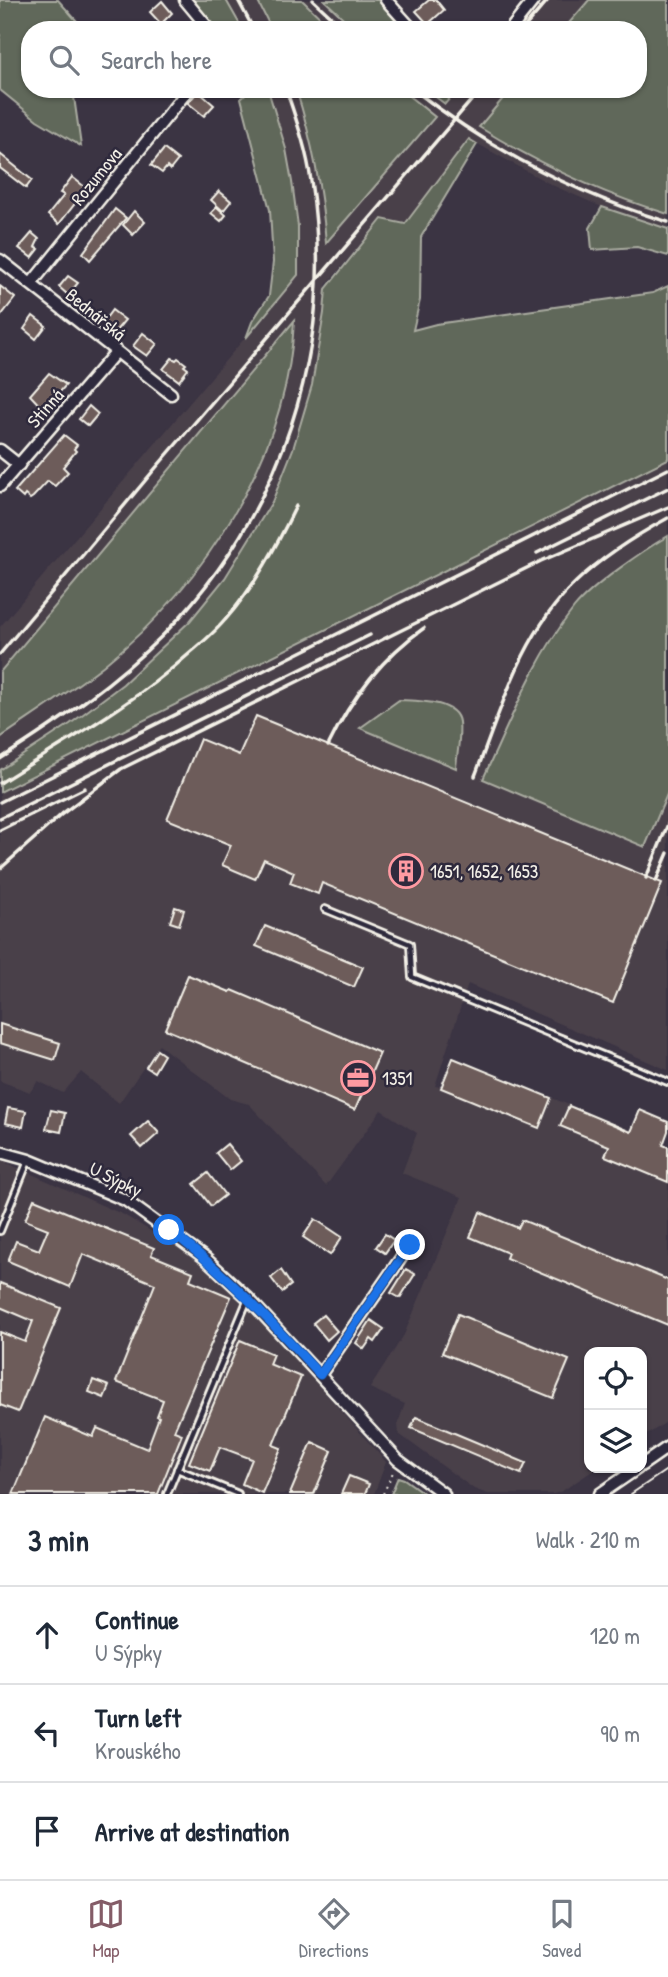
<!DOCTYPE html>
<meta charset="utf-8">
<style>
body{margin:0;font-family:"Patrick Hand",sans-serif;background:#f2f2f3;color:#1f2937}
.controls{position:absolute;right:21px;bottom:21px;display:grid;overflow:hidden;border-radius:14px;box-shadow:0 2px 5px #0004}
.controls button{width:63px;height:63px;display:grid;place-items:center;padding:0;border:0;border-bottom:2px solid #e0e1e3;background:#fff;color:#1f2937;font:35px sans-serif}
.stop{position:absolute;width:21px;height:21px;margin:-16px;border:5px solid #1a73e8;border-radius:50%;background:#fff}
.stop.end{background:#1a73e8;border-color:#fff;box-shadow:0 2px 7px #0008}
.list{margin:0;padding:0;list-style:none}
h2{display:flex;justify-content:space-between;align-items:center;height:91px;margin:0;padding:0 28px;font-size:30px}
h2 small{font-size:23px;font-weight:400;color:#747a83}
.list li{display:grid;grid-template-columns:46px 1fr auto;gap:21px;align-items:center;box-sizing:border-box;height:98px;padding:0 28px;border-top:2px solid #e0e1e3}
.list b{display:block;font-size:26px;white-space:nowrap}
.list p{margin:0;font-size:23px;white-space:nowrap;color:#747a83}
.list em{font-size:23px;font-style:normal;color:#747a83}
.icon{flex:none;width:38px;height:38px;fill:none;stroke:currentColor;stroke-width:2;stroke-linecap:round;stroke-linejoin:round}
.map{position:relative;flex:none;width:668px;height:1494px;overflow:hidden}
.search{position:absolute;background:#fff;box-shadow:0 2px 5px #0004;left:21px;right:21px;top:21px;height:77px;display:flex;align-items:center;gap:18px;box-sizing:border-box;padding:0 24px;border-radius:28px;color:#747a83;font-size:26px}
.sheet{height:385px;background:#fff}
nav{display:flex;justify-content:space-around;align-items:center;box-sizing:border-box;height:98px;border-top:2px solid #e0e1e3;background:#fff;font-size:19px;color:#747a83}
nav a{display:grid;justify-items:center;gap:4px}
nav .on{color:#845c67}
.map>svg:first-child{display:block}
.built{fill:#4a404a}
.green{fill:#61675a;stroke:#aaaca1;stroke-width:2}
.building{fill:#6d5c5a;stroke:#f4f1e8;stroke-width:2}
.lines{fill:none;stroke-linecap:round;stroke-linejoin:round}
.lane-casing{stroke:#f4f1e8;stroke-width:10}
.street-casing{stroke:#f4f1e8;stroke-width:15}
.path{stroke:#f4f1e8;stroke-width:2;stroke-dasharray:2 5;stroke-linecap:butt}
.lane{stroke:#2f2a3d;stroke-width:4.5}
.street{stroke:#2f2a3d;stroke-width:10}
.tram{stroke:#f4f1e8;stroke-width:2}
.rail{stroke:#f4f1e8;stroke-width:3.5}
.route{stroke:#1a73e8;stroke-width:9}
.labels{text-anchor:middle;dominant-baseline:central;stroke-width:5;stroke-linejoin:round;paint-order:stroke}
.street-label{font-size:19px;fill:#f4f1e8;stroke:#2f2a3d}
.poi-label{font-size:19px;fill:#f4f1e8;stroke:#2f2a3d;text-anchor:start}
</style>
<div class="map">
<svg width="668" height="1494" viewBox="0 0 668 1494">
<rect width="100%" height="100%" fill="#3b3443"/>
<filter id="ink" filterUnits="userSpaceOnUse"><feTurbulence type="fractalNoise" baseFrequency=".0143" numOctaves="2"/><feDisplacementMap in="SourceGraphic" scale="14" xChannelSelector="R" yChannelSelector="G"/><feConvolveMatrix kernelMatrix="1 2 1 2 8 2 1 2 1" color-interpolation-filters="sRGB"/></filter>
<g filter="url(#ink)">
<g class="built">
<polygon points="226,0 257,0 272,30 243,30"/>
<polygon points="302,0 324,0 356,30 333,30"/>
<polygon points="535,0 589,0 563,30 509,30"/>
<polygon points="267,89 296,89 312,143 319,178 326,242 434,117 400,89 425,89 445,104 458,89 511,89 479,127 559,171 608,192 668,214 668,230 602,207 552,185 469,139 404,225 382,219 326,285 324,313 312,385 283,477 272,502 243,551 208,600 172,640 123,684 70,724 0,770 0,738 106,663 153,620 187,583 220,536 248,490 258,467 286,380 294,322 0,672 0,627 298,275 298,226 292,182 286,149"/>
<polygon points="668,459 668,536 622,567 576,606 483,779 645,846 668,792 668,1070 468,984 435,1086 441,1087 453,1057 668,1146 668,1421 642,1438 642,1352 589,1352 589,1468 597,1468 562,1491 553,1494 488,1494 474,1489 399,1434 398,1423 405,1404 370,1388 404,1335 462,1197 402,1173 417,1133 381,1110 326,1186 249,1104 230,1099 159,1045 119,1103 81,1072 63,1093 38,1081 30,1092 0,1081 0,792"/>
<polygon points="0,1160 124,1215 195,1258 264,1324 386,1462 374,1494 0,1494"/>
</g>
<g class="green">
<polygon points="0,0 58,0 85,30 30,30 30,89 77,89 74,97 81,146 37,120 0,90"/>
<polygon points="192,0 226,0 243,30 217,30"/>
<polygon points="257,0 302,0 333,30 272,30"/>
<polygon points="324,0 378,0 406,30 356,30"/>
<path d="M589,0H668V214C602,194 537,163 479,127L511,89H638V30H563Z"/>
<polygon points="247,89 267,89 269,93 286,149 292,182 298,226 298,275 246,338 252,322 269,296 273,262 270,210 241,98 248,92"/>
<path d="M296,89H400L435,117L326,243C322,190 312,140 296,89Z"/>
<polygon points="425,89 458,89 445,104"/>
<polygon points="469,139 477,144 421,237 420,300 413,330 436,324 653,293 668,286 668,459 0,792 0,770 70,724 123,684 190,621 225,578 272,502 293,449 312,385 324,313 326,289 382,219 405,224"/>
<polygon points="602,207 668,229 668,256 637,247 592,250 590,228"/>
<path d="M294,321C288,454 206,583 104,665C71,691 35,714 0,738V672Z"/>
<path d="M668,536V792L645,847L483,779C510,721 534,659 574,608C592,586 642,551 668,536Z"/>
<path d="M399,700C416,701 456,700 459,722C461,736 457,754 456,768L360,728Z"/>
<polygon points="398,1477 404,1479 425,1494 391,1494"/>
</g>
<g class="building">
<polygon points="429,0 436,0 444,10 428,24 416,11"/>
<polygon points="162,1 172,13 161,24 150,12"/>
<polygon points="198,91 214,105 204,116 188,103"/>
<polygon points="164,149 178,160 170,170 167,167 162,173 151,165"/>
<polygon points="0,154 32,180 26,188 0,168"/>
<polygon points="72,177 85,187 82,190 84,192 59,224 48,215 64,195 60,193"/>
<polygon points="219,191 231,201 223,211 211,200"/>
<polygon points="217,207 226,215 221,221 211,213"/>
<polygon points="115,209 126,218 90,260 83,253"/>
<polygon points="134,211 145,222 133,235 123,225"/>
<polygon points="32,233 39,239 35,247 39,249 32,258 19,248"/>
<polygon points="68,276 78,283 68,295 59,287"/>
<polygon points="0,286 15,298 0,317"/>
<polygon points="112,310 125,320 115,332 103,322"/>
<polygon points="33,316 46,326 36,339 24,329"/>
<polygon points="143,333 157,344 147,356 133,346"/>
<polygon points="172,358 176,360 178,358 186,364 184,366 188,369 179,381 163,369"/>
<polygon points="49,373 66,385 44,410 30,395"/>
<polygon points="89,406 98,414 88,426 79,419"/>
<polygon points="64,435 77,445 74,449 76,451 63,467 68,472 55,486 48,481 33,497 30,499 25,495 23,498 15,491"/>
<polygon points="256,716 662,883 613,1003 322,883 318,894 290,883 294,872 264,859 255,879 222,865 231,845 167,819 200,739 239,755"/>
<polygon points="175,907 184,910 179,925 170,922"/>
<polygon points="265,926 363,967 354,987 256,946"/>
<polygon points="188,975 230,992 232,990 380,1053 355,1110 165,1029"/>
<polygon points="0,1024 60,1043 55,1060 0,1043"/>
<polygon points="157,1050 164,1055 154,1072 146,1067"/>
<polygon points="453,1058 551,1098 539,1128 441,1088"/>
<polygon points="569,1106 631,1132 640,1110 668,1122 668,1131 663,1145 668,1147 668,1182 605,1156 609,1146 560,1126"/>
<polygon points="8,1108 26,1111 23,1127 5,1123"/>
<polygon points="51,1110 65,1113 61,1132 46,1129"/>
<polygon points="148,1121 159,1133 142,1148 131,1136"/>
<polygon points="227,1144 241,1161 230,1170 216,1153"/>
<polygon points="208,1173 225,1195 211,1206 194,1184"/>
<polygon points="34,1199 154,1248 151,1255 193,1272 190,1280 231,1297 174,1431 182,1434 158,1494 13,1494 45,1417 93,1437 97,1428 147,1449 159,1417 157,1416 163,1400 116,1382 155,1284 83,1254 70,1287 8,1261 16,1241 39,1250 48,1229 25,1220"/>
<polygon points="480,1212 518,1228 522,1220 668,1280 668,1325 506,1258 508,1253 470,1237"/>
<polygon points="315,1219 342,1237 330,1255 303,1237"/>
<polygon points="385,1234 394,1240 385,1253 376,1247"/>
<polygon points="406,1269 415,1274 400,1298 391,1293"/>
<polygon points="281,1270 291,1285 282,1292 271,1278"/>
<polygon points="0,1283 61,1308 18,1412 0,1405 0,1332 25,1342 33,1321 0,1307"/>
<polygon points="458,1314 569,1360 553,1398 442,1353"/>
<polygon points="323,1315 337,1331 327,1340 313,1323"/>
<polygon points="371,1320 384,1329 375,1342 371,1339 364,1349 356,1343"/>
<polygon points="240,1340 273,1354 269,1364 301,1377 273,1445 281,1448 262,1493 242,1484 252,1459 220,1447 210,1471 189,1463"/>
<polygon points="93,1380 109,1386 104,1398 89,1392"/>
<polygon points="416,1417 526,1463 521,1474 411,1428"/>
<polygon points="312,1442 332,1451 314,1494 290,1494"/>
<polygon points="349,1476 369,1484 365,1494 341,1494"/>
</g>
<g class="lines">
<g class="lane-casing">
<g id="lane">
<polyline points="325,909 410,944 412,977 668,1082"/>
<polyline points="0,1231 28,1161"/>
<polyline points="177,1469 238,1494"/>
<polyline points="167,1494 248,1299"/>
</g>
</g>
<g class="street-casing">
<g id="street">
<polyline points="185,0 210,30"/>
<polyline points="386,0 413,30"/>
<polyline points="510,30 534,0"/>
<polyline points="0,260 171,394"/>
<polyline points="31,284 189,89"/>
<polyline points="0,450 19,465"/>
<polyline points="0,486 116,352"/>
<polyline points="0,1152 29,1160 125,1200 205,1258 248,1298 398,1460 444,1494"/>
<polyline points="320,1375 410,1245"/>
<polyline points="642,1465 668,1447"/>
<polyline points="600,1494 638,1468"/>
</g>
</g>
<polyline class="path" points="383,1494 394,1470"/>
<use href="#lane" class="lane"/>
<use href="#street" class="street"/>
<polyline class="tram" points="631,1494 668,1469"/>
<g class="rail">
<polyline points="238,0 254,30"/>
<polyline points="313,0 345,30"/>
<polyline points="522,30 548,0"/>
<path d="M413,89C488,148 576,194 668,222"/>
<polyline points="537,553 668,488"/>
<polyline points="0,654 154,470 481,89"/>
<path d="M328,746C351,698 381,658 424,628"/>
<path d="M0,759C58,722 115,683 164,634C281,514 337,348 311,181C307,150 296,119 286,89"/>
<path d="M475,776C501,709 522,633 576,582C603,556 635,536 668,518"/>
<path d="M0,783C66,741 131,706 190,653C202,643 215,632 225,620C255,586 276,547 296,506"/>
<polyline points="0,802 668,469"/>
<polyline points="0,818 370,635"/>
<polyline points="0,830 85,788"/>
<polyline points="0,869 62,814 121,769 541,561 668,507"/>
<polyline points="646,878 668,824"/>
<polyline points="656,881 668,853"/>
</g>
</g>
</g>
<g class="lines" filter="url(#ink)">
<path class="route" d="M169,1230C226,1273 272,1323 320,1375L410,1245"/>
</g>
<defs>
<g id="building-ring" transform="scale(1.75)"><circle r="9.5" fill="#2f2a3d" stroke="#ff9aa2" stroke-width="1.5"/><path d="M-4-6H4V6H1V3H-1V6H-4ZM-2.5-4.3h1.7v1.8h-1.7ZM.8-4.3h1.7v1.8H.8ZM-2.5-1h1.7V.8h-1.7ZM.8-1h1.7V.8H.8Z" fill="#ff9aa2"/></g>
<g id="office-ring" transform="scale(1.75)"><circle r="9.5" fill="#2f2a3d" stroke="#ff9aa2" stroke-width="1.5"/><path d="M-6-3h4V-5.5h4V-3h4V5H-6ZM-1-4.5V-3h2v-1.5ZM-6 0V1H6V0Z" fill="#ff9aa2"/></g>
</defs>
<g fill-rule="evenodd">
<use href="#building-ring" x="406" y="871"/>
<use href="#office-ring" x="358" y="1078"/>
</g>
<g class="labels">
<g class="street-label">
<text transform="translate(96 176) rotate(-51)">Rozumova</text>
<text transform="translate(96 314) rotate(39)">Bednářská</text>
<text transform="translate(45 408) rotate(-49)">Stinná</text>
<text transform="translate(116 1179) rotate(26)">U Sýpky</text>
</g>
<g class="poi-label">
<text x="430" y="871">1651, 1652, 1653</text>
<text x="382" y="1078">1351</text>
</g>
</g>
</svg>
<div class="controls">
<button><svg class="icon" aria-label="locate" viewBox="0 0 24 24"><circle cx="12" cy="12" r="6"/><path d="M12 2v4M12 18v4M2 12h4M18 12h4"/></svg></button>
<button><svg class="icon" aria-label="layers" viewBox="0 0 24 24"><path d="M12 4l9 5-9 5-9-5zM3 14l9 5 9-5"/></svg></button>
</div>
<div class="stop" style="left:169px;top:1230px"></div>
<div class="stop end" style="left:410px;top:1245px"></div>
<div class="search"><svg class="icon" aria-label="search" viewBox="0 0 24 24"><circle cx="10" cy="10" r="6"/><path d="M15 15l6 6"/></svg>Search here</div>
</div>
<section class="sheet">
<h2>3 min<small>Walk · 210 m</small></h2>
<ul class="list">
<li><svg class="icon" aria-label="ahead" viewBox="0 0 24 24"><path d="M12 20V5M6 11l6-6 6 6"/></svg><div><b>Continue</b><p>U Sýpky</p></div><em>120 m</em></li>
<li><svg class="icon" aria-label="left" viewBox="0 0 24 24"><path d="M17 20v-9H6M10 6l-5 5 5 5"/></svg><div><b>Turn left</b><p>Krouského</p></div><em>90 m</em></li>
<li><svg class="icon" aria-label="arrive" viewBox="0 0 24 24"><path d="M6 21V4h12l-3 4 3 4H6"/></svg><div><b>Arrive at destination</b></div></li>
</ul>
</section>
<nav>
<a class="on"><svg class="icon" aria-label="map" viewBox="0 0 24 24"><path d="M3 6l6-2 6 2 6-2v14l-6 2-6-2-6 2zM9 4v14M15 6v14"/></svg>Map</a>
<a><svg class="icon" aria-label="directions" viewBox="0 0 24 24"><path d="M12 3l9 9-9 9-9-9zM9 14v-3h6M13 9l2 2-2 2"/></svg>Directions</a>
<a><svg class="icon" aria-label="saved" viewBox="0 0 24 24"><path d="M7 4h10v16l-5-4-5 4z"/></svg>Saved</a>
</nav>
